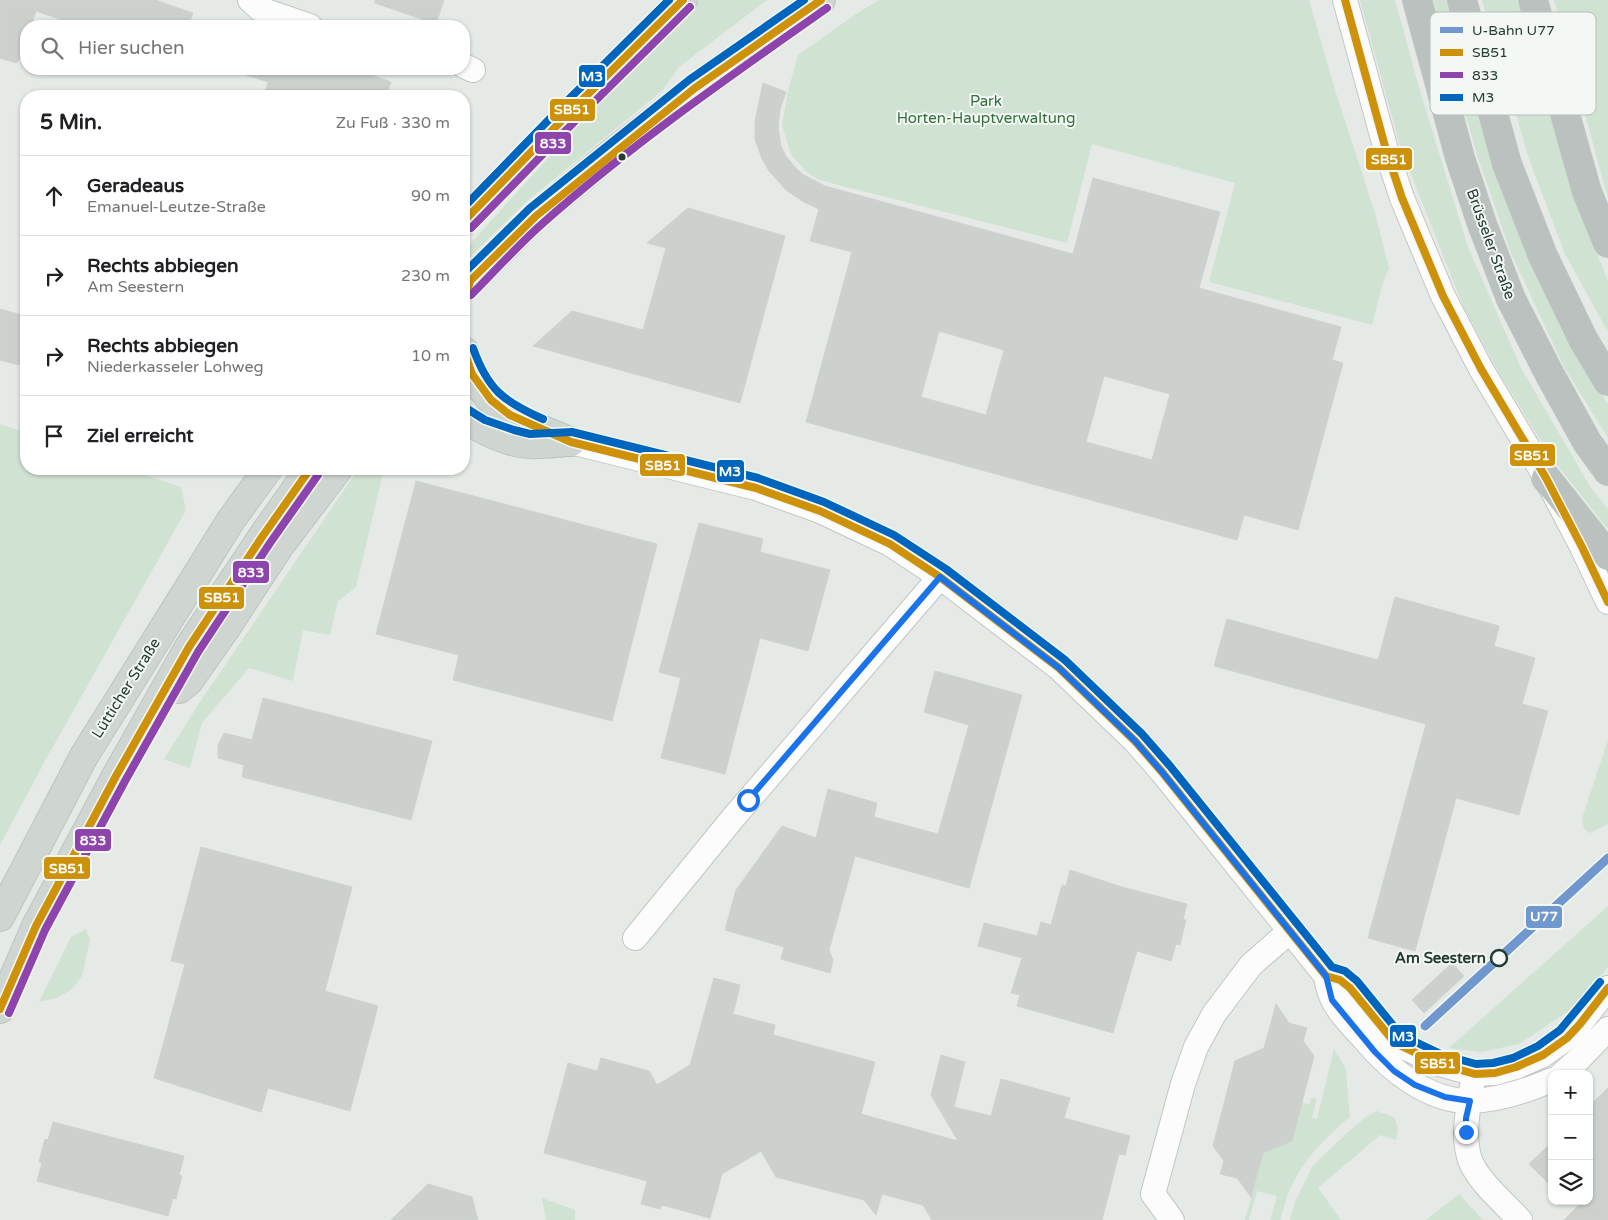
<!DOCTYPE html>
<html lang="de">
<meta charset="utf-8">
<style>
body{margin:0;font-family:"Varela Round",sans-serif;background:#f2f2f2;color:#202124}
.controls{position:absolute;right:15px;bottom:15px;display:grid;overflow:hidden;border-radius:10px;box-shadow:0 1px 4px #0004}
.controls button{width:45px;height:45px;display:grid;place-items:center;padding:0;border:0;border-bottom:1px solid #e0e0e0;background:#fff;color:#202124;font:25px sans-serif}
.stop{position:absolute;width:15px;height:15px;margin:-11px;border:4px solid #1a73e8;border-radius:50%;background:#fff}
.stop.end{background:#1a73e8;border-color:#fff;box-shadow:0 1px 5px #0008}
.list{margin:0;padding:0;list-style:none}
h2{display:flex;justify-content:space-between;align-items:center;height:65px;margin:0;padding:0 20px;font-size:21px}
h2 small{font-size:16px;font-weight:400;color:#757577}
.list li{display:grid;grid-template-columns:32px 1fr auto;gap:15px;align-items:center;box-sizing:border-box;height:80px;padding:0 20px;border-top:1px solid #e0e0e0}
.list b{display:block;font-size:19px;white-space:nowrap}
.list p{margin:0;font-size:16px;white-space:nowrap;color:#757577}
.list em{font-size:16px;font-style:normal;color:#757577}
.icon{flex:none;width:28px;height:28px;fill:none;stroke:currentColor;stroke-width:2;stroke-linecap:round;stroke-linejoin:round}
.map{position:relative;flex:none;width:1608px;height:1220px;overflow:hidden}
.search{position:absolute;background:#fff;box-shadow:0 1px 4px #0004;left:20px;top:20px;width:450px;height:55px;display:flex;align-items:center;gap:12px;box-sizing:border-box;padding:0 18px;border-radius:20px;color:#757577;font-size:19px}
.panel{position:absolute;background:#fff;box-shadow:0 1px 4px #0004;left:20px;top:90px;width:450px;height:385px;border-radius:20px}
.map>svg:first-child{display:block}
.green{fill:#d0e2d2}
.building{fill:#ccd1ce;stroke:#ced3d0;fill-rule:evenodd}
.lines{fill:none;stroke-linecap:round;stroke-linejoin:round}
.minor-casing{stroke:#c2c7c4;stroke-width:26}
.major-casing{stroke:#bdc5c1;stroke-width:30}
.highway-casing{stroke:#bdc5c1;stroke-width:30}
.minor{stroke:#fbfcfb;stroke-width:24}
.major{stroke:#cfd6d2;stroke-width:28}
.highway{stroke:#bbc1bf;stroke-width:28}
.bus-1-casing{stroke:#f4f8f5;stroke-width:11}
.bus-2-casing{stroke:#f4f8f5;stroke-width:11}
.bus-3-casing{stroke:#f4f8f5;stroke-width:11}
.bus-1{stroke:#cd910a;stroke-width:8}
.bus-2{stroke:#8e44ad;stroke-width:8}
.bus-3{stroke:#0065bd;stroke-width:8}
.metro-1-casing{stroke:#f4f8f5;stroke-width:12}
.metro-1{stroke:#7197cf;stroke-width:9}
.route{stroke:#1a73e8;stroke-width:6}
.bus-dot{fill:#253b31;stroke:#f4f8f5;stroke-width:2}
.stop-dot{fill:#f4f8f5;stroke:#253b31;stroke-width:2.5}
.labels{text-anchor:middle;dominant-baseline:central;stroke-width:4;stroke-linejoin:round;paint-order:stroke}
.park-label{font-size:15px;fill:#336f3d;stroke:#f4f8f5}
.street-label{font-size:15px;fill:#253b31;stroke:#f4f8f5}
.stop-label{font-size:15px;font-weight:bold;fill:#253b31;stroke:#f4f8f5;text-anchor:end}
.key{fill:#f4f8f5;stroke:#b6bfba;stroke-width:1}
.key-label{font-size:14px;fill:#253b31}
.line-badge{stroke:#f4f8f5;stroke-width:2}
.badge-label{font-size:14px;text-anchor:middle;font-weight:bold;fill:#fff}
</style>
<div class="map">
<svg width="1608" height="1220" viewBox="0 0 1608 1220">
<rect width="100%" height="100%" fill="#e5eae7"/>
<g class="green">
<polygon points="699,0 767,0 679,67 663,90 526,202 464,263 464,251 624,74"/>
<polygon points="879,0 1309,0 1336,93 1375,213 1389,268 1383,283 1372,325 1209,282 1235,183 1092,144 1067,243 850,188 820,180 809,174 791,155 782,125 788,91 798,55 859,12"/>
<polygon points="1360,0 1395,0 1420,91 1468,247 1521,368 1591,488 1608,509 1608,529 1551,457 1499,373 1463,306 1401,149"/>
<polygon points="1433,0 1447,0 1496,175 1563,333 1608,404 1608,438 1564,367 1511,253 1477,155"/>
<polygon points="1482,0 1517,0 1571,189 1608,281 1608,332 1565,254 1529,159"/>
<polygon points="1554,0 1608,0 1608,196 1605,188"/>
<polygon points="0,424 26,433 26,469 128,469 181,487 186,510 45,761 0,845"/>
<polygon points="360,469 384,469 356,587 338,601 330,635 303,630 293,681 249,668 202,723 190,768 164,759 198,705 357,471"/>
<polygon points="1608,740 1608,824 1590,833 1584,829 1582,818"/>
<polygon points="1608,906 1608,967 1573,1008 1519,1044 1481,1052 1449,1048"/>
<polygon points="86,929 90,940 82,976 71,990 56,998 39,1002 71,937"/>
<path d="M1334,1049L1346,1069L1350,1117C1324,1138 1301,1162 1288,1194C1285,1202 1283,1212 1280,1220H1270L1277,1196L1257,1191L1249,1220H1245L1264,1150L1302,1103L1309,1104L1311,1098L1317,1099L1312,1118L1317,1119Z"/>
<polygon points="1377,1111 1394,1117 1398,1128 1396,1140 1380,1135 1318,1188 1341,1220 1290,1220 1295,1202 1312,1167 1349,1131 1366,1117"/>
<polygon points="1459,1194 1483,1220 1426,1220"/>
<polygon points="542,1198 575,1210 575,1220 546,1220"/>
</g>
<g class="building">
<polygon points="0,0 155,0 193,13 188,26 79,26 36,11 31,26 26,26 26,52 16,63 0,58"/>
<polygon points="375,0 444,0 436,24 375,3"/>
<polygon points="237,69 354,69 391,82 386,96 277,96 265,92 268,82 237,72"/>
<path d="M763,83L786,92L780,109L778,127L781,146L786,156L794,166L802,174L825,186L1073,254L1093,178L1220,212L1199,288L1341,327L1332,360L1343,363L1298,530L1244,515L1237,540L806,422L852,252L810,241L819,209L804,202L786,190L769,171L762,159L755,139V121ZM939,331L1004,350L986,415L921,397ZM1104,376L1170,394L1152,460L1086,442Z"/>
<polygon points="688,208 785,236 740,403 533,346 572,311 643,330 666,248 647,243"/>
<polygon points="0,309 26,316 26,338 19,365 0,360"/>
<polygon points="416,481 657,544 612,721 453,680 459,655 376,634"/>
<polygon points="699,523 763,539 760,552 830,570 808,651 760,638 725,774 661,758 681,678 659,672"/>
<polygon points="1395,597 1499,626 1494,646 1535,658 1522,704 1548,711 1519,815 1456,798 1415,951 1368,938 1426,724 1214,666 1227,619 1378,660"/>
<polygon points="935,671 1022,695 969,888 855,856 829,950 833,960 830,973 781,959 784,947 725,930 736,890 782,826 816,838 828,789 877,803 874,817 938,834 969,725 924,712"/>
<polygon points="263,698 432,741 411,820 242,777 244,765 218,758 218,745 224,733 252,740"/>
<polygon points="201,847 352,887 325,991 378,1006 350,1111 268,1088 261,1112 154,1078 185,964 171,961"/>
<polygon points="1070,870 1122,887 1187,904 1183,919 1186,920 1180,945 1176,944 1171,961 1137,951 1113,1033 1017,1006 1020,995 1011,993 1022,958 978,946 984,923 1037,936 1041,922 1051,925 1062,885 1066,886"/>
<polygon points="1452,963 1464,976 1424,1013 1412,1000"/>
<polygon points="714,978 740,985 733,1014 775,1025 773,1035 875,1062 861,1114 958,1141 931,1095 941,1055 965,1062 954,1107 991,1116 1001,1079 1070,1098 1064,1118 1130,1136 1125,1155 1119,1154 1102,1220 932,1220 923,1205 882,1194 876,1215 864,1200 776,1177 761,1151 722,1174 710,1218 662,1205 660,1209 641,1204 647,1181 544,1153 568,1063 597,1071 601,1058 649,1071 657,1085 690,1065"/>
<polygon points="1276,1004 1289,1023 1307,1028 1303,1041 1314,1056 1292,1141 1263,1153 1251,1197 1237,1178 1220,1174 1224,1161 1213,1146 1235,1061 1264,1048"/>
<polygon points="1608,1088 1608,1220 1564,1220 1583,1201 1589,1201 1589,1106"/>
<polygon points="53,1122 184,1156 179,1175 182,1176 176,1199 173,1198 168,1216 37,1181 42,1163 39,1162 45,1139 48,1140"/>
<polygon points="1552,1142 1552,1187 1529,1164"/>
<polygon points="428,1184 472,1197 478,1220 391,1220"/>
</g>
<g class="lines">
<g class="minor-casing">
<g id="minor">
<polyline points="250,0 260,9 310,26"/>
<polyline points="1345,0 1386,150 1402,198 1443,296 1481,369 1546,478 1582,547 1608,602"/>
<polyline points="464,66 473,70"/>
<path d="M571,442L756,488L820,511L890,544L940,577L1059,668L1135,741L1162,772L1326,976C1327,984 1329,991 1332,998C1338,1012 1354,1028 1365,1040C1390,1070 1429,1102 1471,1101C1499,1100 1526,1091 1552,1080"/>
<polyline points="635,938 733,818 940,577"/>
<polyline points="1326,976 1340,980 1350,988 1395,1043 1439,1064 1475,1074 1495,1073 1516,1067 1543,1055 1567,1038 1580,1024 1608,988"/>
<polyline points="1562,1074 1579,1059 1608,1029"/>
<path d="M1472,1086C1468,1109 1462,1136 1470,1160C1478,1181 1504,1203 1520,1220"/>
<polyline points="1172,1220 1153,1194 1183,1084 1196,1047 1214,1014 1251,965 1290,931"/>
</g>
</g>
<g class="major-casing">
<g id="major">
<polyline points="464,221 572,110 683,0"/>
<polyline points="464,288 536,216 613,152 695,88 821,0"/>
<path d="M464,351C472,376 487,403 511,416C530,426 552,433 571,442"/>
<path d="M464,418C482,430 509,444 531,444C542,445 555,443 567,442"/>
<polyline points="179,689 189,681 224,631 279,547 338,469"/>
<polyline points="0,917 84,756 231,520 268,469"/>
<polyline points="0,1009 36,926 116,776 189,647 262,537 310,469"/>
</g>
</g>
<g class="highway-casing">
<g id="highway">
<polyline points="1417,0 1460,158 1482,224 1511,299 1550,375 1587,442 1608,471"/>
<polyline points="1462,0 1507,164 1543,256 1583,339 1608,381"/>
<polyline points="1533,0 1587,192 1608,243"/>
<polyline points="1546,478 1608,556"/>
</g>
</g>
<use href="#minor" class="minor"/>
<use href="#major" class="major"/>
<use href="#highway" class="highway"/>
<g class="bus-1-casing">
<g id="bus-1">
<polyline points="1345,0 1386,150 1402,198 1443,296 1481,369 1546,478 1582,547 1608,602"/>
<polyline points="464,221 572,110 683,0"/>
<polyline points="464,304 470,281 536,216 695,88 821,0"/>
<polyline points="464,351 472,374 491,400 510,415 571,442 756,488 820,511 890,544 940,577 1059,668 1135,741 1162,772 1326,976 1340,980 1350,988 1395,1043 1439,1064 1475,1074 1495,1073 1516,1067 1543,1055 1567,1038 1580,1024 1608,988"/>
<polyline points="0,1009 36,926 116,776 189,647 262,537 310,469"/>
</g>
</g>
<g class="bus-2-casing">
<g id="bus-2">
<polyline points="471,228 579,117 690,7"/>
<path d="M471,295C495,271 518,245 543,223C632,144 730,76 827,8"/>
<polyline points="9,1013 45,930 125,781 198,652 270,543 318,475"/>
</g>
</g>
<g class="bus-3-casing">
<g id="bus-3">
<polyline points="464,207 565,103 669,0"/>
<polyline points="464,273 530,208 689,80 804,0"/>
<path d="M473,348C488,390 503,401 543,419"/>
<polyline points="469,410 485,420 514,430 530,434 572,432 758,478 824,502 894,535 946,569 1065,660 1142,734 1170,766 1332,967 1345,971 1357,981 1401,1035 1443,1055 1476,1064 1493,1063 1513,1058 1538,1046 1560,1030 1600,982"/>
</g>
</g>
<use href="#bus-1" class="bus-1"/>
<use href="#bus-2" class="bus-2"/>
<use href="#bus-3" class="bus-3"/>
<g class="metro-1-casing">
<polyline id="metro-1" points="1425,1026 1608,858"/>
</g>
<use href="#metro-1" class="metro-1"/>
</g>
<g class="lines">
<polyline class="route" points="748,800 940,577 1059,668 1135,741 1162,772 1326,976 1332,1000 1375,1052 1394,1071 1415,1085 1445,1097 1470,1101 1466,1118 1466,1132"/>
</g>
<circle class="bus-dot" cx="622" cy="157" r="4.5"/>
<circle class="stop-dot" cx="1499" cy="958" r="8"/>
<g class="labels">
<g class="park-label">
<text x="986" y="101">Park<tspan x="986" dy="17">Horten-Hauptverwaltung</tspan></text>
</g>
<g class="street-label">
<text transform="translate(1491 244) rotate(70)">Brüsseler Straße</text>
<text transform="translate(126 688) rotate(-58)">Lütticher Straße</text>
</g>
<g class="stop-label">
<text x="1486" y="958">Am Seestern</text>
</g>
</g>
<rect x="1430" y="12" width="166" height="103" rx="8" class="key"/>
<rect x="1440" y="27" width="23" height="6" fill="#7197cf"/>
<rect x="1440" y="49" width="23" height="7" fill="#cd910a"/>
<rect x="1440" y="72" width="23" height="6" fill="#8e44ad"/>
<rect x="1440" y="94" width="23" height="7" fill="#0065bd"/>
<g class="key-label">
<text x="1472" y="35">U-Bahn U77</text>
<text x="1472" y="57">SB51</text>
<text x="1472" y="80">833</text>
<text x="1472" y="102">M3</text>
</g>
<g class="line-badge">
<rect x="578" y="64" width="28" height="24" rx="5" fill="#0065bd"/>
<rect x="549" y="98" width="47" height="24" rx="5" fill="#cd910a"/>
<rect x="534" y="131" width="38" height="24" rx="5" fill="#8e44ad"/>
<rect x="1365" y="147" width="48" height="24" rx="5" fill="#cd910a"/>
<rect x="1509" y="443" width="47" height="24" rx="5" fill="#cd910a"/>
<rect x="639" y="453" width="47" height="24" rx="5" fill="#cd910a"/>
<rect x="716" y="459" width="29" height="24" rx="5" fill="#0065bd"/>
<rect x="232" y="560" width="38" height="24" rx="5" fill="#8e44ad"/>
<rect x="198" y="586" width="47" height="24" rx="5" fill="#cd910a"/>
<rect x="74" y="828" width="38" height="24" rx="5" fill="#8e44ad"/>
<rect x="43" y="856" width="48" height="24" rx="5" fill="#cd910a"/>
<rect x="1525" y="905" width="38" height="24" rx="5" fill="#7197cf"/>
<rect x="1389" y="1024" width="28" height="24" rx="5" fill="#0065bd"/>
<rect x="1414" y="1051" width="47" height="24" rx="5" fill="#cd910a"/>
</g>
<g class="badge-label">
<text x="592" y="81">M3</text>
<text x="572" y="114">SB51</text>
<text x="553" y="148">833</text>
<text x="1389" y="164">SB51</text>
<text x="1532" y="460">SB51</text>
<text x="663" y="470">SB51</text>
<text x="730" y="476">M3</text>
<text x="251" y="577">833</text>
<text x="222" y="602">SB51</text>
<text x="93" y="845">833</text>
<text x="67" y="873">SB51</text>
<text x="1544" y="921">U77</text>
<text x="1403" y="1041">M3</text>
<text x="1438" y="1068">SB51</text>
</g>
</svg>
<div class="controls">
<button>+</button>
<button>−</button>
<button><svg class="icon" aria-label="layers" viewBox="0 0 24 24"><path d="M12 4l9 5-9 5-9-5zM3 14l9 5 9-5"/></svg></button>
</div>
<div class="stop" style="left:748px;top:800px"></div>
<div class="stop end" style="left:1466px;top:1132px"></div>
<div class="search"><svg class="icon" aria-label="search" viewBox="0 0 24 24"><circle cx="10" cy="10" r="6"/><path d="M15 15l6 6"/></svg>Hier suchen</div>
<section class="panel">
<h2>5 Min.<small>Zu Fuß · 330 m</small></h2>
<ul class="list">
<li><svg class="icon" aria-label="ahead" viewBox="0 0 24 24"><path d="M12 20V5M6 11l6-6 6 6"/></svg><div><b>Geradeaus</b><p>Emanuel-Leutze-Straße</p></div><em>90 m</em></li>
<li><svg class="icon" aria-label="right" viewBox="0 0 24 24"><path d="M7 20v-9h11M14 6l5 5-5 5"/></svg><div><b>Rechts abbiegen</b><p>Am Seestern</p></div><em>230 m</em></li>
<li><svg class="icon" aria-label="right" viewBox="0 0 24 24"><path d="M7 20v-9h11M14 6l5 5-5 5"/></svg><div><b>Rechts abbiegen</b><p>Niederkasseler Lohweg</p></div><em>10 m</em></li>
<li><svg class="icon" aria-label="arrive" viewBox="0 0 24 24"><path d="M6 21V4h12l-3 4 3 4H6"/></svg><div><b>Ziel erreicht</b></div></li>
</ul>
</section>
</div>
